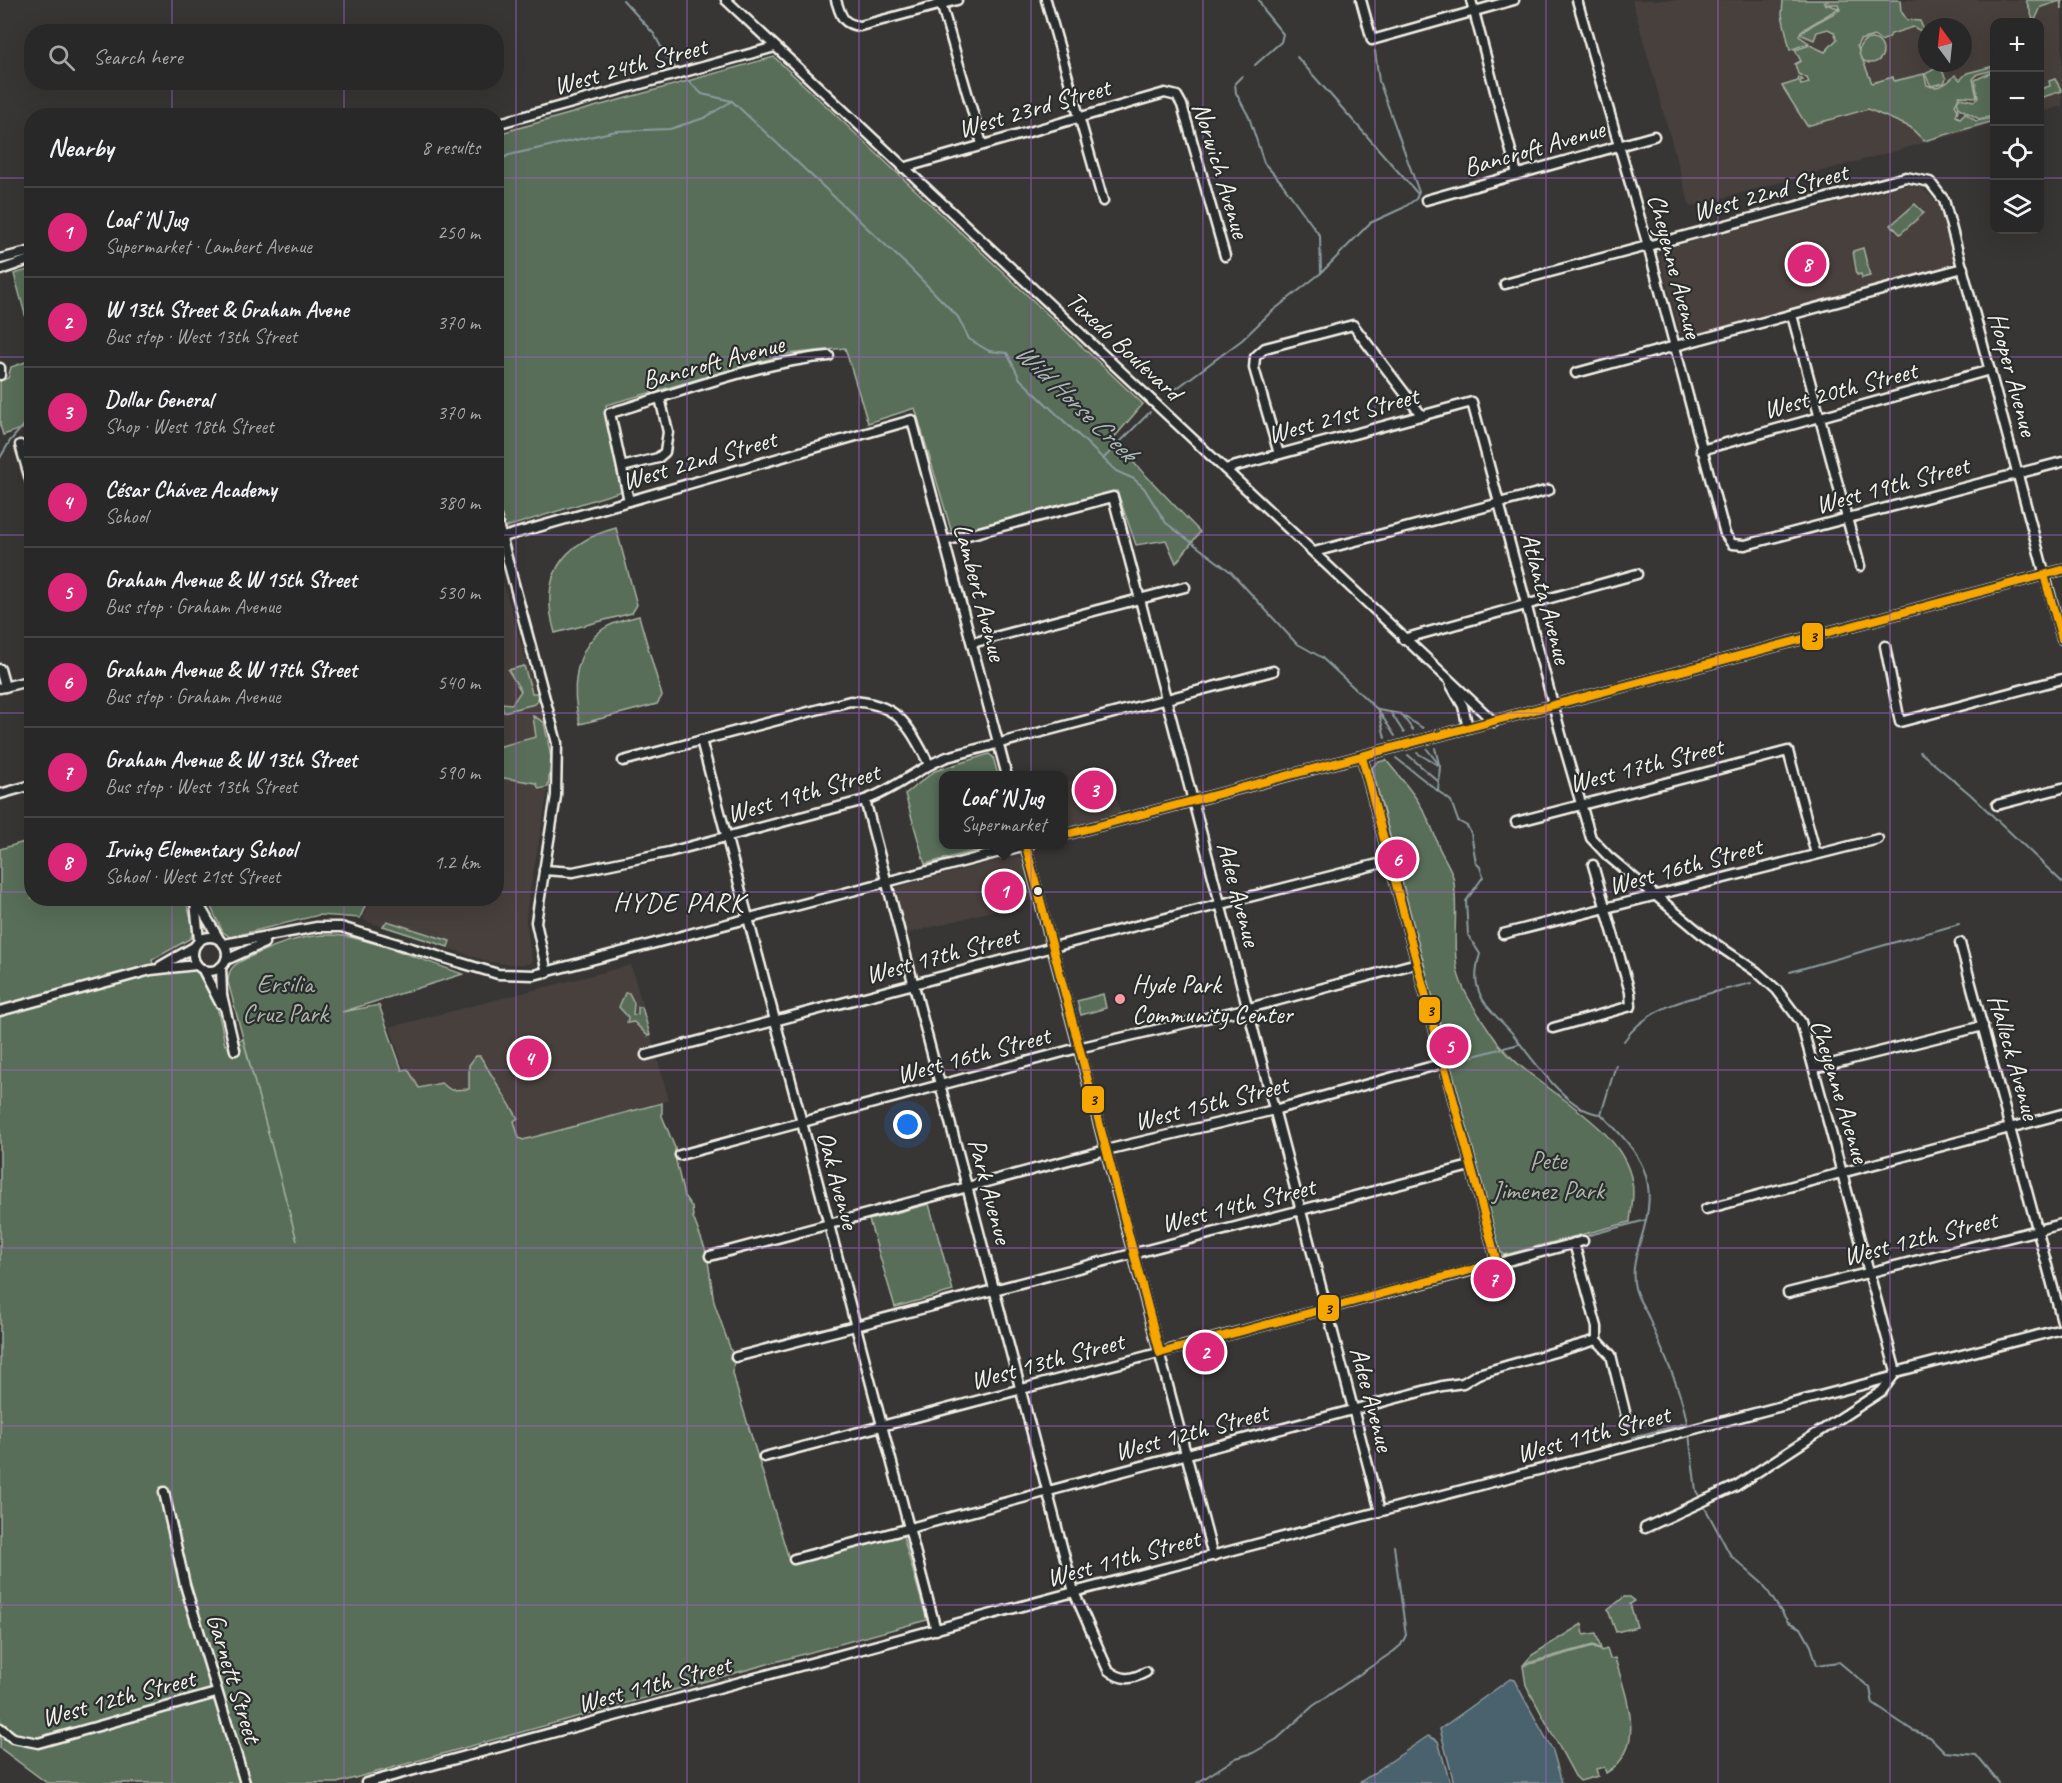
<!DOCTYPE html>
<meta charset="utf-8">
<style>
body{margin:0;font-family:Caveat,sans-serif;background:#353434;color:#f1f3f6}
.controls{position:absolute;right:18px;top:18px;display:grid;overflow:hidden;border-radius:12px;box-shadow:0 6px 24px #0002}
.controls button{width:54px;height:54px;display:grid;place-items:center;padding:0;border:0;border-bottom:2px solid #454445;background:#292828;color:#f1f3f6;font:30px sans-serif}
.compass{position:absolute;left:1918px;top:18px;width:54px;height:54px;border-radius:50%;background:#292828;box-shadow:0 6px 24px #0002;rotate:345deg}
.you{position:absolute;left:908px;top:1125px;width:21px;height:21px;margin:-15px;border:4px solid #fff;border-radius:50%;background:#1a73e8;box-shadow:0 0 0 9px #1a73e833}
.badge{display:grid;place-items:center;width:39px;height:39px;border-radius:50%;background:#db2777;color:#fff;font-size:20px;font-weight:700}
.pin{position:absolute;translate:-50% -50%;border:3px solid #fff;box-shadow:0 2px 6px #0006}
.popup{position:absolute;left:939px;top:771px;width:129px;height:78px;box-sizing:border-box;display:grid;place-content:center;border-radius:12px;background:#292828;filter:drop-shadow(0 2px 4px #0005);font-size:20px;white-space:nowrap;color:#a5a6a8}
.popup b{font-size:22px;color:#f1f3f6}
.popup::after{content:'';position:absolute;left:50%;top:100%;margin-left:-12px;border:12px solid transparent;border-top-color:#292828}
.list{margin:0;padding:0;list-style:none}
h2{display:flex;justify-content:space-between;align-items:center;height:78px;margin:0;padding:0 24px;font-size:26px}
h2 small{font-size:20px;font-weight:400;color:#a5a6a8}
.list li{display:grid;grid-template-columns:39px 1fr auto;gap:18px;align-items:center;box-sizing:border-box;height:90px;padding:0 24px;border-top:2px solid #454445}
.list b{display:block;font-size:22px;white-space:nowrap}
.list p{margin:0;font-size:20px;white-space:nowrap;color:#a5a6a8}
.list em{font-size:20px;font-style:normal;color:#a5a6a8}
.icon{flex:none;width:33px;height:33px;fill:none;stroke:currentColor;stroke-width:2;stroke-linecap:round;stroke-linejoin:round}
.map{position:relative;flex:none;width:2062px;height:1783px;overflow:hidden}
.search{position:absolute;background:#292828;box-shadow:0 6px 24px #0002;left:24px;top:24px;width:480px;height:66px;display:flex;align-items:center;gap:15px;box-sizing:border-box;padding:0 21px;border-radius:24px;color:#a5a6a8;font-size:22px}
.panel{position:absolute;background:#292828;box-shadow:0 6px 24px #0002;left:24px;top:108px;width:480px;height:798px;border-radius:24px}
.map>svg:first-child{display:block}
.built{fill:#46403d;fill-rule:evenodd}
.green{fill:#596e59;stroke:#a6b0a0;stroke-width:1.5}
.water{fill:#48626d;stroke:#8d9b9e;stroke-width:1.5}
.lines{fill:none;stroke-linecap:round;stroke-linejoin:round}
.stream{stroke:#8d9b9e;stroke-width:2}
.minor-casing{stroke:#f4f1e8;stroke-width:13}
.minor{stroke:#2a2d2e;stroke-width:8}
.bus-1-casing{stroke:#2a2d2e;stroke-width:12}
.bus-1{stroke:#f7a600;stroke-width:8}
.grid{fill:none;stroke:#9f67cb;stroke-width:1.5;stroke-opacity:0.55}
.bus-dot{fill:#f4f1e8;stroke:#2a2d2e;stroke-width:2}
.poi-dot{fill:#ff9aa2;stroke:#2a2d2e;stroke-width:2}
.labels{text-anchor:middle;dominant-baseline:central;stroke-width:4.5;stroke-linejoin:round;paint-order:stroke}
.street-label{font-size:26px;fill:#f4f1e8;stroke:#2a2d2e}
.park-label{font-size:26px;fill:#aeb6a8;stroke:#2a2d2e}
.poi-label{font-size:26px;fill:#f4f1e8;stroke:#2a2d2e;text-anchor:start}
.water-label{font-size:27px;font-style:italic;fill:#afb8b7;stroke:#2a2d2e}
.neighbourhood-label{font-size:27px;letter-spacing:1.5px;fill:#f4f1e8;stroke:#2a2d2e}
.line-badge{stroke:#2a2d2e;stroke-width:2}
.pale-badge-label{font-size:16px;text-anchor:middle;font-weight:bold;fill:#111}
</style>
<div class="map">
<svg width="2062" height="1783" viewBox="0 0 2062 1783">
<rect width="100%" height="100%" fill="#373635"/>
<filter id="ink" filterUnits="userSpaceOnUse"><feTurbulence type="fractalNoise" baseFrequency=".0167" numOctaves="2"/><feDisplacementMap in="SourceGraphic" scale="12" xChannelSelector="R" yChannelSelector="G"/><feConvolveMatrix kernelMatrix="1 2 1 2 8 2 1 2 1" color-interpolation-filters="sRGB"/></filter>
<g filter="url(#ink)">
<g class="built">
<path d="M1632,0H2062V106L2040,112V22H1994V124L1690,207ZM1927,27H1963V63H1927Z"/>
<polygon points="1905,185 1921,187 1938,203 1953,260 1949,268 1689,338 1680,333 1659,255 1664,249"/>
<polygon points="496,557 554,758 550,782 497,773"/>
<polygon points="1109,771 1121,814 1064,829 1064,783"/>
<polygon points="497,777 549,785 528,902 526,920 532,961 529,964 507,964 490,962 363,920 370,899 496,898"/>
<polygon points="1015,856 1021,858 1032,900 906,934 895,891 897,887"/>
<polygon points="631,965 669,1100 516,1143 414,1099 390,1027"/>
</g>
<g class="green">
<polygon points="1783,0 1823,0 1825,4 1839,8 1801,31 1799,36 1809,43 1790,50 1782,15"/>
<path d="M1825,0H1900L1901,11L1907,20L1920,21L1925,33L1913,27L1891,34L1889,38L1881,41L1874,36L1860,40L1857,46L1872,83L1893,77L1894,81L1924,74L1927,85C1938,91 1949,82 1955,75L1960,80L1967,73L1994,66V70L1978,74L1973,79L1977,97L1959,96L1955,105L1958,110L1956,116L1960,118L1965,113L1976,121L1994,118V121L1924,141L1910,127L1868,109L1807,126L1782,86L1798,81L1799,77L1803,80L1800,81L1801,85L1809,83L1807,78L1798,74L1795,64L1801,61L1795,50L1810,45L1825,52L1837,39L1834,32L1828,29L1817,32L1814,40L1800,34L1814,24L1840,10L1838,4H1827Z"/>
<polygon points="2026,0 2062,0 2062,9 2060,1 2041,7 2034,22"/>
<circle cx="1871" cy="51" r="12"/>
<polygon points="774,57 1143,404 1112,440 1200,532 1176,563 1166,540 1136,545 1117,491 952,533 915,408 868,423 845,348 787,354 606,405 622,491 497,530 497,134"/>
<polygon points="1940,66 1946,79 1944,83 1931,86 1925,74"/>
<polygon points="1994,71 1994,116 1979,119 1959,108 1957,102 1960,98 1974,101 1978,98 1975,80"/>
<polygon points="2055,79 2062,91 2040,98 2040,89 2050,86 2049,81"/>
<polygon points="1915,204 1924,213 1900,234 1891,225"/>
<polygon points="1863,248 1870,276 1862,278 1861,274 1857,275 1853,251"/>
<polygon points="31,269 32,269 31,336 14,274"/>
<polygon points="31,360 31,426 3,435 0,425 0,381 8,378 11,367"/>
<path d="M616,528L637,605L632,613L555,633C539,578 560,543 616,528Z"/>
<path d="M639,616L662,696L657,704L580,724C571,692 573,651 603,629C613,622 628,619 639,616Z"/>
<polygon points="524,666 532,693 537,693 538,701 535,704 503,712 502,703 512,704 521,691 508,670"/>
<polygon points="533,716 544,722 551,757 548,787 539,789 536,783 497,777 497,747 536,737"/>
<polygon points="989,754 993,757 998,775 944,776 944,844 997,845 925,864 905,794 935,771"/>
<path d="M1386,760C1411,791 1426,806 1438,845C1442,856 1450,865 1453,877C1459,907 1452,938 1457,968C1461,992 1480,1016 1493,1036C1527,1088 1621,1118 1632,1182C1635,1195 1631,1209 1630,1222L1504,1255L1500,1251L1372,768L1376,763Z"/>
<path d="M31,840L32,898L185,899L194,927L191,938L152,960L156,975L193,968C216,984 220,1019 225,1045L243,1039L297,1241L228,982C228,964 240,962 254,955C277,944 304,935 330,935C364,935 429,963 463,974L342,1012L379,1005L402,1070L408,1069L419,1088L441,1083L451,1090L469,1089V1065L476,1056H480L518,1118L514,1121L519,1138L523,1140L662,1103V1116L675,1148L676,1161L684,1196L692,1207L693,1217L707,1254L714,1302L734,1359L733,1373L737,1389L789,1559L795,1562L903,1536L927,1620L337,1783H47L0,1748V849Z"/>
<polygon points="207,899 207,898 368,899 360,918 319,915 230,937 223,932"/>
<polygon points="387,921 450,941 448,947 383,926"/>
<polygon points="625,993 629,993 634,1003 633,1015 638,1014 638,1007 642,1007 650,1035 648,1036 634,1022 627,1023 628,1017 619,1007"/>
<polygon points="1103,994 1106,1008 1081,1015 1077,1001"/>
<polygon points="929,1204 953,1291 895,1307 869,1220"/>
<polygon points="1624,1597 1630,1597 1635,1601 1630,1604 1637,1627 1616,1632 1608,1610"/>
<polygon points="1582,1624 1584,1635 1596,1633 1601,1649 1593,1645 1524,1664 1532,1655"/>
<path d="M1593,1646L1601,1651L1607,1649L1610,1659L1615,1658C1625,1694 1649,1748 1606,1773L1604,1767L1596,1769L1598,1776L1580,1781L1575,1776L1526,1685L1523,1666Z"/>
</g>
<g class="water">
<polygon points="1510,1679 1514,1680 1553,1751 1562,1783 1454,1783 1440,1729"/>
<polygon points="1428,1736 1438,1741 1450,1783 1359,1783"/>
</g>
<g class="lines">
<g class="stream">
<polyline points="623,0 654,34 667,58 678,71"/>
<polyline points="1297,57 1418,194"/>
<polyline points="1255,65 1281,42 1283,34 1265,12 1259,0"/>
<polyline points="682,75 702,94 732,101 911,269 958,317 969,339 989,351 1007,353 1020,379 1116,471 1134,479 1144,488 1166,523 1231,572 1296,643 1321,657 1378,710 1401,714 1413,730"/>
<polyline points="1242,76 1235,83 1236,93 1249,117 1264,163 1281,182 1320,236 1321,273"/>
<polyline points="496,162 509,155 616,131 670,129 704,118 732,101"/>
<polyline points="1169,394 1242,340 1270,313 1321,273 1370,223 1403,208 1416,199 1419,192 1379,81 1375,51"/>
<polyline points="0,458 10,441 32,416"/>
<polyline points="1103,459 1150,412"/>
<polyline points="1378,710 1395,736"/>
<polyline points="1379,713 1385,738"/>
<polyline points="1391,713 1404,733"/>
<polyline points="1403,716 1423,728"/>
<polyline points="1435,748 1439,764"/>
<path d="M1427,749L1440,766L1438,791L1451,801L1458,821L1467,826L1471,833L1476,863L1480,867L1483,877L1466,901L1468,935L1480,954C1477,964 1475,975 1477,985C1481,1005 1500,1019 1512,1033C1531,1057 1568,1113 1601,1114C1643,1156 1660,1179 1641,1239C1636,1255 1631,1271 1635,1288C1638,1301 1646,1309 1650,1321C1664,1356 1683,1392 1688,1429"/>
<polyline points="1920,752 1970,794 2062,882"/>
<polyline points="1417,753 1438,765"/>
<polyline points="1408,755 1439,782"/>
<polyline points="1396,758 1438,791"/>
<polyline points="1790,972 1959,924"/>
<path d="M1624,1041C1652,1000 1705,996 1751,983"/>
<polyline points="1447,1063 1519,1044"/>
<polyline points="1601,1114 1616,1065"/>
<polyline points="1582,1237 1646,1220"/>
<polyline points="1689,1434 1696,1491 1701,1499"/>
<polyline points="1633,1437 1687,1423"/>
<polyline points="1703,1504 1731,1556 1763,1584 1788,1622 1801,1628 1811,1646 1817,1665 1839,1662 1870,1688 1873,1704 1912,1730 1930,1737 1945,1752 1976,1755 1999,1783"/>
<polyline points="1197,1783 1236,1758 1253,1753 1277,1739 1313,1706 1394,1651 1401,1645 1406,1635 1394,1546"/>
</g>
<g class="minor-casing">
<g id="minor">
<polyline points="726,0 1494,722"/>
<path d="M836,0C841,16 842,24 860,26L957,0"/>
<polyline points="940,0 982,144"/>
<polyline points="1046,0 1103,201"/>
<polyline points="1361,0 1372,40 1514,0"/>
<polyline points="1471,0 1517,174"/>
<polyline points="1577,0 1648,246 1725,534 1732,544 1745,545 2062,462"/>
<polyline points="496,124 775,47"/>
<polyline points="903,168 1165,93 1177,96 1182,105 1225,256"/>
<polyline points="1426,200 1654,136"/>
<polyline points="0,259 32,251"/>
<polyline points="0,270 32,259"/>
<polyline points="1505,284 1906,177 1930,182 1944,200 2062,639"/>
<polyline points="1792,315 1860,566"/>
<polyline points="0,368 0,375"/>
<polyline points="1576,373 1963,268"/>
<polyline points="20,445 32,486"/>
<polyline points="1701,450 1990,370"/>
<polyline points="1279,454 1254,368 1255,357 1265,348 1353,325 1422,416"/>
<polyline points="622,467 658,458 665,452 668,432 660,398"/>
<polyline points="1225,469 1472,402 1565,749 1591,838 1608,856 1704,936 1757,972 1777,990 1801,1022 1896,1372"/>
<path d="M629,501L610,413C678,393 759,362 829,356"/>
<polyline points="496,517 557,743 556,796 536,922 547,973"/>
<polyline points="496,539 912,420 1007,776"/>
<polyline points="945,541 1113,497 1380,1511"/>
<polyline points="1314,552 1549,490"/>
<polyline points="1403,639 1637,574"/>
<polyline points="972,643 1185,587"/>
<polyline points="1885,646 1900,722 2062,679"/>
<polyline points="0,669 5,687"/>
<polyline points="1451,685 1463,706 1468,728"/>
<polyline points="0,688 32,680"/>
<polyline points="701,740 936,1630"/>
<polyline points="1362,757 1497,1263"/>
<path d="M623,761L850,701C899,703 908,725 929,764"/>
<polyline points="0,794 32,785"/>
<path d="M865,800L1074,1592L1108,1670C1122,1681 1131,1680 1146,1672"/>
<polyline points="1997,805 2062,788"/>
<polyline points="1516,822 1788,751 1816,854"/>
<polyline points="1064,835 2062,570"/>
<polyline points="1025,844 1213,1556"/>
<path d="M544,870L573,872L669,852L865,800C895,790 917,768 947,757L1273,671"/>
<polyline points="195,898 219,939"/>
<polyline points="195,902 199,940"/>
<polyline points="1503,934 1878,839"/>
<circle cx="210" cy="954" r="17"/>
<polyline points="1960,943 2062,1321"/>
<polyline points="224,944 317,927 341,927 498,974 534,975 1030,844"/>
<polyline points="226,960 264,943"/>
<polyline points="161,966 194,947"/>
<polyline points="221,967 222,995 235,1050"/>
<polyline points="203,970 220,1003"/>
<polyline points="0,1011 151,970 196,965"/>
<polyline points="1553,1028 1631,1006 1630,992 1593,865"/>
<polyline points="646,1055 1053,947 1390,861"/>
<polyline points="1815,1068 1983,1026"/>
<polyline points="680,1155 1078,1048 1249,1008 1417,963"/>
<polyline points="1706,1209 2062,1114"/>
<polyline points="1574,1243 1597,1327 1597,1340"/>
<polyline points="710,1256 1106,1150 1274,1110 1444,1063"/>
<polyline points="1788,1293 2062,1224"/>
<polyline points="1597,1340 1611,1355 1627,1420"/>
<polyline points="736,1357 1470,1166"/>
<polyline points="764,1457 1583,1241"/>
<polyline points="164,1492 185,1585 245,1783"/>
<polyline points="1645,1528 1736,1486 1882,1391 1896,1372 2062,1329"/>
<polyline points="794,1559 1442,1386 1463,1383 1478,1374 1597,1340"/>
<polyline points="0,1728 13,1738 38,1743 216,1693"/>
<polyline points="366,1783 1074,1592 1892,1377"/>
</g>
</g>
<use href="#minor" class="minor"/>
<g class="bus-1-casing">
<g id="bus-1">
<polyline points="2044,575 2062,639"/>
<polyline points="1362,757 1497,1263"/>
<polyline points="1064,835 2062,570"/>
<polyline points="1026,846 1160,1353"/>
<polyline points="1160,1353 1497,1263"/>
</g>
</g>
<use href="#bus-1" class="bus-1"/>
</g>
</g>
<path class="grid" d="M172,0V32M344,0V32M516,0V1783M687,0V1783M859,0V1783M1031,0V1783M1203,0V1783M1375,0V1783M1546,0V1783M1718,0V1783M1890,0V1783M172,82V116M344,82V116M0,178H32M496,178H1994M2040,178H2062M0,357H32M496,357H2062M0,535H32M496,535H2062M0,713H32M496,713H2062M0,892H32M496,892H2062M172,898V1783M344,898V1783M0,1070H2062M0,1248H2062M0,1426H2062M0,1605H2062"/>
<circle class="bus-dot" cx="1038" cy="891" r="5"/>
<circle class="poi-dot" cx="1120" cy="999" r="6"/>
<g class="labels">
<g class="street-label">
<text transform="translate(630 66) rotate(-15)">West 24th Street</text>
<text transform="translate(1034 108) rotate(-16)">West 23rd Street</text>
<text transform="translate(1534 148) rotate(-16)">Bancroft Avenue</text>
<text transform="translate(1221 170) rotate(73)">Norwich Avenue</text>
<text transform="translate(1770 192) rotate(-15)">West 22nd Street</text>
<text transform="translate(1675 266) rotate(75)">Cheyenne Avenue</text>
<text transform="translate(1124 346) rotate(43)">Tuxedo Boulevard</text>
<text transform="translate(713 362) rotate(-15)">Bancroft Avenue</text>
<text transform="translate(2013 374) rotate(75)">Hooper Avenue</text>
<text transform="translate(1840 390) rotate(-15)">West 20th Street</text>
<text transform="translate(1343 415) rotate(-15)">West 21st Street</text>
<text transform="translate(699 460) rotate(-16)">West 22nd Street</text>
<text transform="translate(1892 485) rotate(-15)">West 19th Street</text>
<text transform="translate(980 592) rotate(75)">Lambert Avenue</text>
<text transform="translate(1546 598) rotate(75)">Atlanta Avenue</text>
<text transform="translate(1646 765) rotate(-14)">West 17th Street</text>
<text transform="translate(803 793) rotate(-16)">West 19th Street</text>
<text transform="translate(1685 866) rotate(-15)">West 16th Street</text>
<text transform="translate(1239 894) rotate(75)">Adee Avenue</text>
<text transform="translate(942 955) rotate(-15)">West 17th Street</text>
<text transform="translate(973 1055) rotate(-15)">West 16th Street</text>
<text transform="translate(2014 1057) rotate(74)">Halleck Avenue</text>
<text transform="translate(1840 1091) rotate(73)">Cheyenne Avenue</text>
<text transform="translate(1211 1103) rotate(-14)">West 15th Street</text>
<text transform="translate(838 1180) rotate(75)">Oak Avenue</text>
<text transform="translate(990 1191) rotate(75)">Park Avenue</text>
<text transform="translate(1238 1205) rotate(-14)">West 14th Street</text>
<text transform="translate(1920 1238) rotate(-14)">West 12th Street</text>
<text transform="translate(1047 1361) rotate(-15)">West 13th Street</text>
<text transform="translate(1372 1399) rotate(75)">Adee Avenue</text>
<text transform="translate(1191 1432) rotate(-15)">West 12th Street</text>
<text transform="translate(1593 1434) rotate(-15)">West 11th Street</text>
<text transform="translate(1123 1558) rotate(-15)">West 11th Street</text>
<text transform="translate(234 1678) rotate(73)">Garnett Street</text>
<text transform="translate(654 1684) rotate(-15)">West 11th Street</text>
<text transform="translate(118 1698) rotate(-15)">West 12th Street</text>
</g>
<g class="park-label">
<text x="285" y="983">Ersilia<tspan x="285" dy="30">Cruz Park</tspan></text>
<text x="1548" y="1160">Pete<tspan x="1548" dy="30">Jimenez Park</tspan></text>
</g>
<g class="poi-label">
<text x="1132" y="984">Hyde Park<tspan x="1132" dy="30">Community Center</tspan></text>
</g>
<g class="water-label">
<text transform="translate(1076 402) rotate(44)">Wild Horse Creek</text>
</g>
<g class="neighbourhood-label">
<text x="679" y="902">HYDE PARK</text>
</g>
</g>
<g class="line-badge">
<rect x="1801" y="622" width="23" height="29" rx="6" fill="#f7a600"/>
<rect x="1418" y="996" width="23" height="28" rx="6" fill="#f7a600"/>
<rect x="1081" y="1085" width="24" height="29" rx="6" fill="#f7a600"/>
<rect x="1317" y="1294" width="23" height="28" rx="6" fill="#f7a600"/>
</g>
<g class="pale-badge-label">
<text x="1813" y="642">3</text>
<text x="1430" y="1016">3</text>
<text x="1093" y="1105">3</text>
<text x="1328" y="1314">3</text>
</g>
</svg>
<div class="controls">
<button>+</button>
<button>−</button>
<button><svg class="icon" aria-label="locate" viewBox="0 0 24 24"><circle cx="12" cy="12" r="6"/><path d="M12 2v4M12 18v4M2 12h4M18 12h4"/></svg></button>
<button><svg class="icon" aria-label="layers" viewBox="0 0 24 24"><path d="M12 4l9 5-9 5-9-5zM3 14l9 5 9-5"/></svg></button>
</div>
<svg class="compass" viewBox="-18 -18 36 36"><path d="M0-13l5 13h-10z" fill="#e53935"/><path d="M0 13l5-13h-10z" fill="#a5a6a8"/></svg>
<div class="you"></div>
<div class="pin badge" style="left:1004px;top:891px">1</div>
<div class="popup"><b>Loaf 'N Jug</b>Supermarket</div>
<div class="pin badge" style="left:1205px;top:1352px">2</div>
<div class="pin badge" style="left:1094px;top:790px">3</div>
<div class="pin badge" style="left:529px;top:1058px">4</div>
<div class="pin badge" style="left:1449px;top:1046px">5</div>
<div class="pin badge" style="left:1397px;top:859px">6</div>
<div class="pin badge" style="left:1493px;top:1279px">7</div>
<div class="pin badge" style="left:1807px;top:264px">8</div>
<div class="search"><svg class="icon" aria-label="search" viewBox="0 0 24 24"><circle cx="10" cy="10" r="6"/><path d="M15 15l6 6"/></svg>Search here</div>
<section class="panel">
<h2>Nearby<small>8 results</small></h2>
<ul class="list">
<li><span class="badge">1</span><div><b>Loaf 'N Jug</b><p>Supermarket · Lambert Avenue</p></div><em>250 m</em></li>
<li><span class="badge">2</span><div><b>W 13th Street &amp; Graham Avene</b><p>Bus stop · West 13th Street</p></div><em>370 m</em></li>
<li><span class="badge">3</span><div><b>Dollar General</b><p>Shop · West 18th Street</p></div><em>370 m</em></li>
<li><span class="badge">4</span><div><b>César Chávez Academy</b><p>School</p></div><em>380 m</em></li>
<li><span class="badge">5</span><div><b>Graham Avenue &amp; W 15th Street</b><p>Bus stop · Graham Avenue</p></div><em>530 m</em></li>
<li><span class="badge">6</span><div><b>Graham Avenue &amp; W 17th Street</b><p>Bus stop · Graham Avenue</p></div><em>540 m</em></li>
<li><span class="badge">7</span><div><b>Graham Avenue &amp; W 13th Street</b><p>Bus stop · West 13th Street</p></div><em>590 m</em></li>
<li><span class="badge">8</span><div><b>Irving Elementary School</b><p>School · West 21st Street</p></div><em>1.2 km</em></li>
</ul>
</section>
</div>
